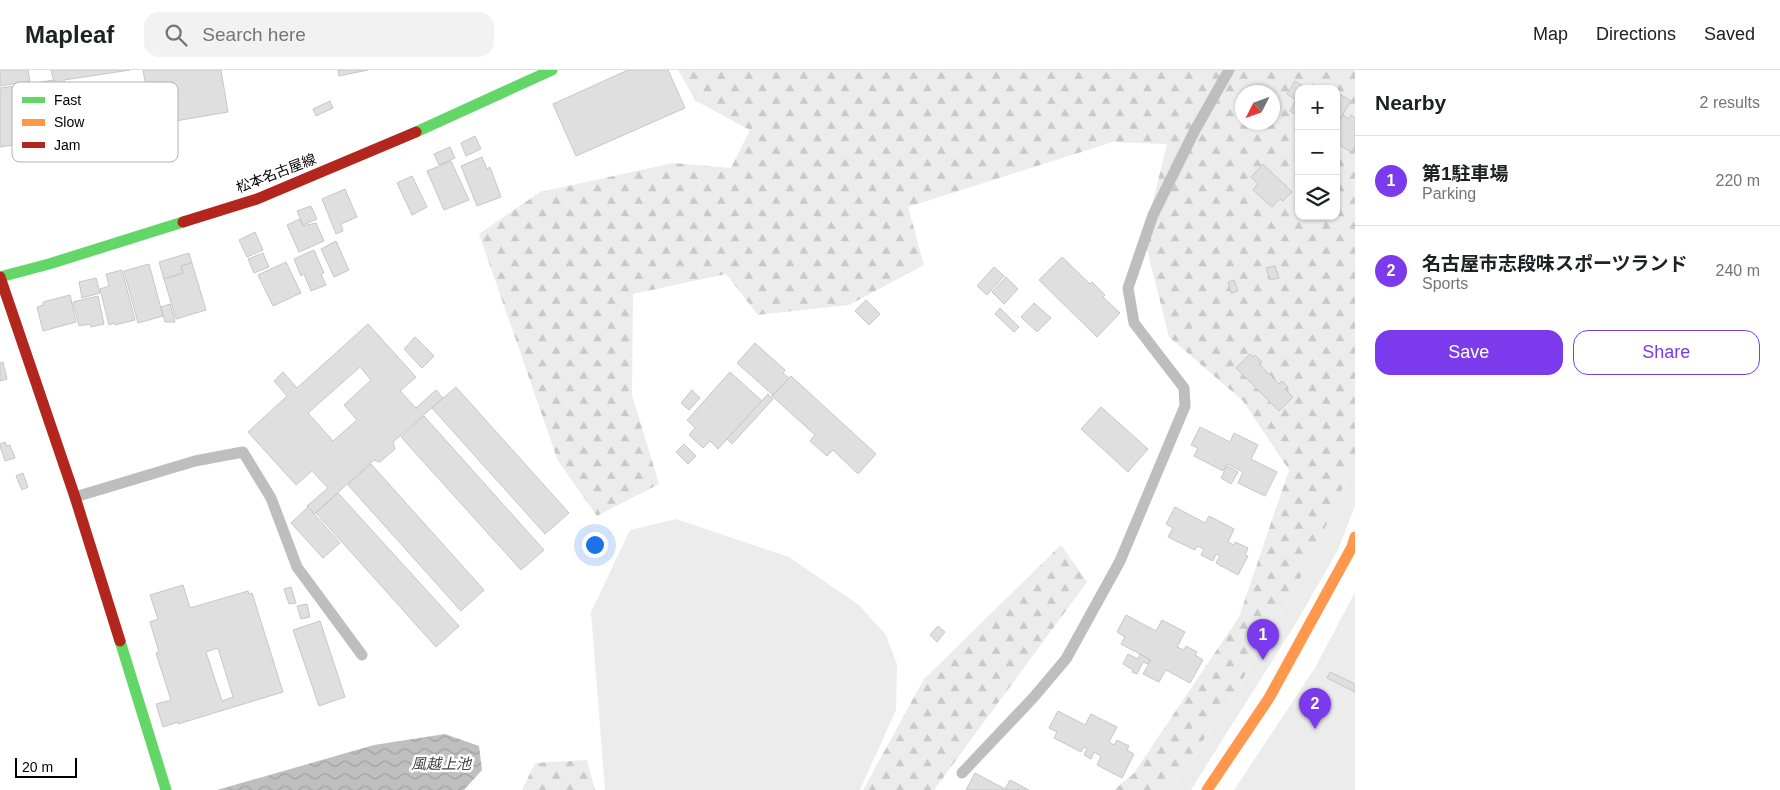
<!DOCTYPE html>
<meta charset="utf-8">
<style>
body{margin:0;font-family:Arial,"Noto Sans JP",sans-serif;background:#f2f2f2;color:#202124}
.controls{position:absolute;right:15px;top:15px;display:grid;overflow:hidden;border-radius:10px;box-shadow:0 1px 4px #0004}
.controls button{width:45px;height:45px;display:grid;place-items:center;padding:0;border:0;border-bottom:1px solid #e0e0e0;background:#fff;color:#202124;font:25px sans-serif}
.compass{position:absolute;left:1235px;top:15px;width:45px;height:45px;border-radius:50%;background:#fff;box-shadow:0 1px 4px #0004;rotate:228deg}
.scale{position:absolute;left:15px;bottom:12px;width:62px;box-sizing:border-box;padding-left:5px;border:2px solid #000;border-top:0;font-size:14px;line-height:18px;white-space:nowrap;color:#000;-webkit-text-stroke:4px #fff;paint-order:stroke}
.you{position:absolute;left:594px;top:474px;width:18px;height:18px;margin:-12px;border:4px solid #fff;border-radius:50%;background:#1a73e8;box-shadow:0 0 0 8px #1a73e833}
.badge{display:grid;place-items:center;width:32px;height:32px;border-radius:50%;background:#7c3aed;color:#fff;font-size:16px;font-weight:700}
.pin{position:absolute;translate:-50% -41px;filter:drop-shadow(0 1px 2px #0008)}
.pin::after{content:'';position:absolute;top:26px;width:18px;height:15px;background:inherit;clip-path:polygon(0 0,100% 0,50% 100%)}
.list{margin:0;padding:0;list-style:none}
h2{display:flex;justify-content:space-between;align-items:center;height:65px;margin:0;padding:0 20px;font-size:21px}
h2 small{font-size:16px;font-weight:400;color:#757577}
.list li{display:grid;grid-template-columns:32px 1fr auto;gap:15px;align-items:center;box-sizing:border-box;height:90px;padding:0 20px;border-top:1px solid #e0e0e0}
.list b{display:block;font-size:19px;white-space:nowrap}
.list p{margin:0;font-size:16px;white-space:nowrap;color:#757577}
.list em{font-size:16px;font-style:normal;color:#757577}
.actions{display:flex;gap:10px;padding:15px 20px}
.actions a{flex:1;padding:11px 0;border:1px solid #7c3aed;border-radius:15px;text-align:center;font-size:18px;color:#7c3aed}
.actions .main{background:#7c3aed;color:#fff}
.icon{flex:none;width:28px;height:28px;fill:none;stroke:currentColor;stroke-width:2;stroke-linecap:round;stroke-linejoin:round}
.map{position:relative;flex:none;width:1355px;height:720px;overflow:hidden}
header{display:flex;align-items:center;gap:30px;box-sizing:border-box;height:70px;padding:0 25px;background:#fff;border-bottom:1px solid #e0e0e0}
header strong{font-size:24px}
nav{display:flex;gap:28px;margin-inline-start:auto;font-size:18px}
.search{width:350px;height:45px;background:#f2f2f2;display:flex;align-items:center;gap:12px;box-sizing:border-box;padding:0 18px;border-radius:15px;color:#757577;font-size:19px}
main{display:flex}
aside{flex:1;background:#fff}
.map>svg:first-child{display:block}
.forest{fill:url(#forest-firs);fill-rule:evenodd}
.pitch{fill:#ececec}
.water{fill:url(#water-waves)}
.building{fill:#dfdfdf;stroke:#c7c7c7;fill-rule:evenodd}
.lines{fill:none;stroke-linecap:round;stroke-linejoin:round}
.lane{stroke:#bebebe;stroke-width:11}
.fast{stroke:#63d668;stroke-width:11}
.slow{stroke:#ff974d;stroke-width:11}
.jam{stroke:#b3261e;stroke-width:11}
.labels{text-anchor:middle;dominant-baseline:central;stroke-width:5;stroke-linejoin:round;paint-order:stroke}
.street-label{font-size:14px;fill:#000;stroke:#fff}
.water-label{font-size:15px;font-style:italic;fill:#444;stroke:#fff}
.key{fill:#fff;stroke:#b2b2b2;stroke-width:1}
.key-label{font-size:14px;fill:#000}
</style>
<header>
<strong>Mapleaf</strong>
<div class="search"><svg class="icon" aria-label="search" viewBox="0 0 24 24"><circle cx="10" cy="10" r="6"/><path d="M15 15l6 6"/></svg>Search here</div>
<nav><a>Map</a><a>Directions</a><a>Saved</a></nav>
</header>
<main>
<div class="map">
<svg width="1355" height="720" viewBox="0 0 1355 720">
<defs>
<pattern id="forest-firs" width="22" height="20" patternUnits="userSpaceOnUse" patternTransform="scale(1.25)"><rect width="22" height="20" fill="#ececec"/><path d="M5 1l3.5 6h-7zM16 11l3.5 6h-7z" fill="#c9c9c9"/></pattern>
<pattern id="water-waves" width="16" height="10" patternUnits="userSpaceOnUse" patternTransform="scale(1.25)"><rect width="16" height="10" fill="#bfbfbf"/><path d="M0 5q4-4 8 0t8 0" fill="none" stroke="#a2a2a2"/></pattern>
</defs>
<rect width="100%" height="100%" fill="#fff"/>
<g class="forest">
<path d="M678,0H1355V391L1311,489L1230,632L1169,720H1114L1134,703L1239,547L1289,400L1243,331L1169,267L1144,167L1167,74L1113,72L908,137L924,195L849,235L758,245L726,204L633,224L632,325L659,414L597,446L558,391L479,164L540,122L673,93L731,98L750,60L696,31ZM1299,19H1336V146H1299ZM1242,22H1272V52H1242Z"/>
<polygon points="1061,475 1087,512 934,720 863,720 924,609"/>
<polygon points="587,690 595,720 522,720 535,693"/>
</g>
<g class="pitch">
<polygon points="1355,391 1355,436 1338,480 1299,548 1191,720 1169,720 1230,632 1311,489"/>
<polygon points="676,449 789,487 859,535 886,565 897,594 896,640 860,720 605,720 591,542 630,460"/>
<polygon points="1355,522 1355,720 1234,720 1315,598"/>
</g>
<polygon class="water" points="445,664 479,676 482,700 464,720 217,720 374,675"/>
<g class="building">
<polygon points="0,0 28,0 30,11 0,16"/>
<polygon points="51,0 130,0 64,10 65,19 56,21"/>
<polygon points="143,0 221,0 228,42 152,55"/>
<polygon points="338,0 368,0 339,6"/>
<polygon points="628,0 668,0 685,38 576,86 553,34"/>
<polygon points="55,10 56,21 84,16 86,30 79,31 83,56 64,59 66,67 0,77 0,18"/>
<polygon points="1295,11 1308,19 1299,19 1299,46 1290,41 1296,30 1287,24"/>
<polygon points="1336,22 1351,31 1336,55"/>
<polygon points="330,31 333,38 316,46 313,39"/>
<polygon points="1343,45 1348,49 1351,45 1355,48 1355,77 1351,82 1336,73 1336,55"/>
<polygon points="475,66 481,79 466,86 461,73"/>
<polygon points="450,77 455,88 439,95 434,84"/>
<polygon points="482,87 487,99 490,97 501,127 477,136 461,96"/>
<polygon points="451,91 469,130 444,140 427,101"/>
<polygon points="1263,94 1292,122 1283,131 1280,129 1272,137 1253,120 1258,114 1251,107"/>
<polygon points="412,106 427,137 412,145 397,113"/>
<polygon points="345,119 357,147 341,154 343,161 336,164 322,129"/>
<polygon points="311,136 317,149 303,155 297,141"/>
<polygon points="300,149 303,156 316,153 324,171 299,182 287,155"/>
<polygon points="255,162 263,180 247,187 239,170"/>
<polygon points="336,171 349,200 334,207 321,179"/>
<polygon points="314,180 324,203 321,204 326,215 311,221 304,204 301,206 294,189"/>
<polygon points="189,183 192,193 181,196 183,203 164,209 159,192"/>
<polygon points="263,183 269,197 254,203 248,189"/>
<polygon points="1062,187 1090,214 1092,212 1105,225 1103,227 1120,243 1097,267 1039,210"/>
<polygon points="286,192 301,223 273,236 258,205"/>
<polygon points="192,193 206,240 176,249 164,209 183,203 181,196"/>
<polygon points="149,194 163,246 138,253 124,201"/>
<polygon points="1275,196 1279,208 1270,210 1266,198"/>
<polygon points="994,197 1004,206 987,225 977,216"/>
<polygon points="122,200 135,250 115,255 114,253 109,255 100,219 109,216 106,204"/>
<polygon points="1006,207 1018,219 1004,234 992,222"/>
<polygon points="96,208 100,223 82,228 79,212"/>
<polygon points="1234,210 1238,221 1231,223 1228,212"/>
<polygon points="70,225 76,252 43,261 37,237 43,235 43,232"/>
<polygon points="98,226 104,254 91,257 90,254 79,256 73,232"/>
<polygon points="866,230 880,244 869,255 855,241"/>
<polygon points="1034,233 1051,248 1037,262 1021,247"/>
<polygon points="170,234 175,252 165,252 161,237"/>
<polygon points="1000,238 1019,257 1014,262 995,244"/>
<path d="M368,254L416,307L400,321L416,338L436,320L443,328L393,372L395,379L380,392L374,390L314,444L307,436L328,418L312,401L296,415L248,362L287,326L274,311L283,302L297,318ZM360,297L371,310L344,335L357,350L333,371L308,343Z"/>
<polygon points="415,267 434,286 422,298 404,279"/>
<polygon points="755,273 785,300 783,303 789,308 773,325 737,293"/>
<polygon points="1250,284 1253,287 1255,285 1262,292 1259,294 1279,314 1282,311 1288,317 1285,319 1293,327 1279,341 1236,298"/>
<polygon points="3,292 7,309 0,311 0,293"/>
<polygon points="730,302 762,331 718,379 710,371 703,378 689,365 695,358 687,350"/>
<polygon points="791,306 876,384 858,404 833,380 827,386 810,371 815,365 772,326"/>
<polygon points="456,317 569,443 545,464 432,338"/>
<polygon points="692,320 700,328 689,340 681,333"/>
<polygon points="768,324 773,329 732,374 727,369"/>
<polygon points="1101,337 1148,379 1128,402 1081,359"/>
<polygon points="424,346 544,480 521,500 401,367"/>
<polygon points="1200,357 1230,372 1234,363 1258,375 1251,389 1277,402 1265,426 1238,413 1243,402 1227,394 1223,401 1194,386 1198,378 1191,375"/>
<polygon points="5,372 7,376 10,375 15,388 5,391 0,376 0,374"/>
<polygon points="684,374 696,386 688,394 676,382"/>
<polygon points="371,394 484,520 461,541 348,415"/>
<polygon points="1227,396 1238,402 1231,414 1221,408"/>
<polygon points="23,403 28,417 22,420 16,406"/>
<polygon points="338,423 459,556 436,577 316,443"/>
<polygon points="308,437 340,473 323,488 291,453"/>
<polygon points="1175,437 1205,453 1209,446 1234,459 1228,472 1234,475 1235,472 1248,478 1245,485 1248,486 1238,505 1216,493 1220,486 1216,484 1213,491 1201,485 1204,479 1197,476 1195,480 1168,467 1173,458 1166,454"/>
<path d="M183,515L190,538L248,521L249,524L252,523L283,622L178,654V652L163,657L156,634L171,630L156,583L159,582L150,552L158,549L150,525ZM218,578L233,627L222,631L206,582Z"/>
<polygon points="291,517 296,533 289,534 284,519"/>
<polygon points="307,534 310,547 301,549 297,536"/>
<polygon points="1126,545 1156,561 1162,550 1185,562 1177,577 1184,580 1186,576 1197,582 1195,585 1203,590 1190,613 1166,600 1159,612 1143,604 1151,590 1121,574 1125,567 1117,562"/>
<polygon points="320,551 345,627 319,636 293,560"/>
<polygon points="938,556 945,562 937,572 930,565"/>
<polygon points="1128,584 1138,589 1140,584 1150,590 1148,594 1143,592 1137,604 1132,602 1133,600 1123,594"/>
<polygon points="1330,602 1355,614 1355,622 1327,608"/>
<polygon points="1058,641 1085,655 1091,644 1117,657 1109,672 1114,675 1117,670 1129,676 1127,680 1134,684 1122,708 1097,695 1101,686 1094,682 1091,689 1084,685 1087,678 1084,677 1081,682 1054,668 1057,662 1049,658"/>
<polygon points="975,703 1005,719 1010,710 1029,720 966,720"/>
</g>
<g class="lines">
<g class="lane">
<polyline points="75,427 195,391 243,382 271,428 297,497 362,585"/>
<polyline points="962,703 1033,628 1066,589 1120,491 1185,336 1184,318 1134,253 1128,218 1153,145 1195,60 1229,0"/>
</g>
<g class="fast">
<polyline points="416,62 552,0"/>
<polyline points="0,207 49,194 183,152"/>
<polyline points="120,571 166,720"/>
</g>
<polyline class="slow" points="1207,720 1269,628 1352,477 1355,467"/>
<g class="jam">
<polyline points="183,152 257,129 416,62"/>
<polyline points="0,207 75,427 120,571"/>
</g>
</g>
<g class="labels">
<g class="street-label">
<text transform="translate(276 103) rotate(-21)">松本名古屋線</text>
</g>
<g class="water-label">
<text x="441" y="693">風越上池</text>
</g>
</g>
<rect x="12" y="12" width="166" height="80" rx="8" class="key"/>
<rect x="22" y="27" width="23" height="6" fill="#63d668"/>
<rect x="22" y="49" width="23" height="7" fill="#ff974d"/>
<rect x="22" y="72" width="23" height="6" fill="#b3261e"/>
<g class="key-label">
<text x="54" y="35">Fast</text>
<text x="54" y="57">Slow</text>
<text x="54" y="80">Jam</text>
</g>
</svg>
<div class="controls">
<button>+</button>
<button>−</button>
<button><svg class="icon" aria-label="layers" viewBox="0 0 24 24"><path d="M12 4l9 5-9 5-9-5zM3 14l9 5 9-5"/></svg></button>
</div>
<svg class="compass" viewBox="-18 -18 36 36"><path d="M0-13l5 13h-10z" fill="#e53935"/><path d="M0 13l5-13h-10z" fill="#757577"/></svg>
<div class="scale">20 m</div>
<div class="you"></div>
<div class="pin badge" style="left:1263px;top:590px">1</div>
<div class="pin badge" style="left:1315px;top:659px">2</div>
</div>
<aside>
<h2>Nearby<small>2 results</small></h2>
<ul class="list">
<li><span class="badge">1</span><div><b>第1駐車場</b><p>Parking</p></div><em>220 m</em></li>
<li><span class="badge">2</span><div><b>名古屋市志段味スポーツランド</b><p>Sports</p></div><em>240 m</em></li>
</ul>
<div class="actions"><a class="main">Save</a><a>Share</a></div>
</aside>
</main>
